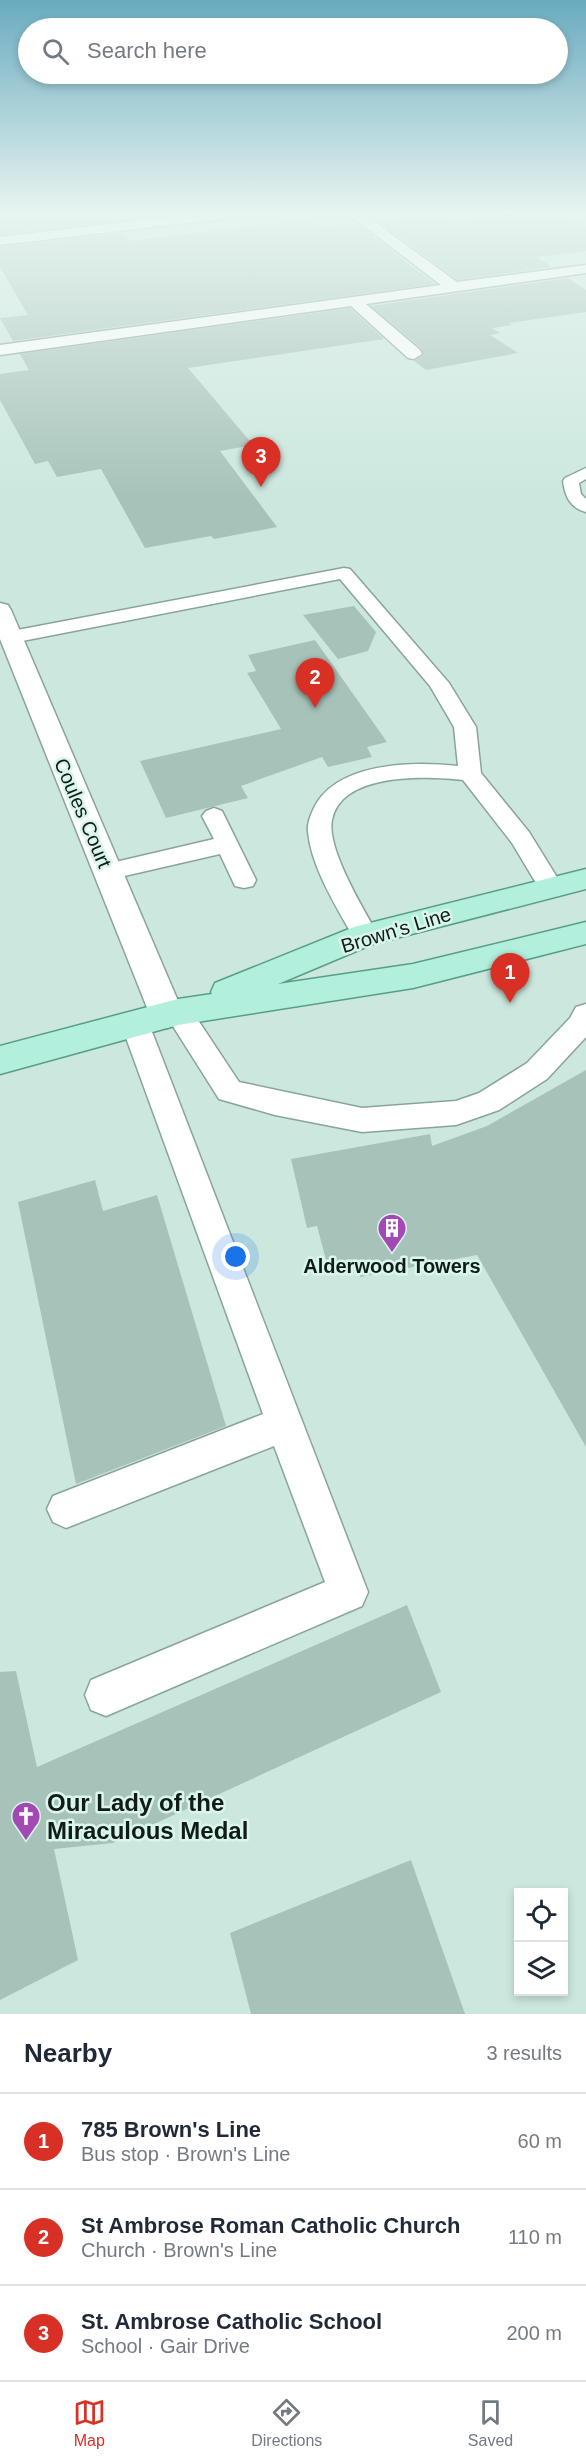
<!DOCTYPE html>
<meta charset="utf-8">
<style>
body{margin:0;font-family:Helvetica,sans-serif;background:#f6f6f7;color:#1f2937}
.controls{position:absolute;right:18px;bottom:18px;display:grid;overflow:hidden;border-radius:0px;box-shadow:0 3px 9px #0003}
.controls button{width:54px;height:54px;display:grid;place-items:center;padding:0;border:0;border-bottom:2px solid #e0e1e3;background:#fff;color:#1f2937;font:30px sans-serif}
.you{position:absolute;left:236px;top:1257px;width:21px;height:21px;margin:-15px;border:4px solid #fff;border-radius:50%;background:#1a73e8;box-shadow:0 0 0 9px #1a73e833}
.badge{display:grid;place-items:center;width:39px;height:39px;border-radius:50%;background:#d93025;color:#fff;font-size:20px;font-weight:700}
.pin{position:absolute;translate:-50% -50px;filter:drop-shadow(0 2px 3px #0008)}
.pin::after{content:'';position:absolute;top:32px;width:21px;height:18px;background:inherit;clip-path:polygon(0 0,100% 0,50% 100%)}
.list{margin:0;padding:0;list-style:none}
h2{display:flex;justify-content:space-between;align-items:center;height:78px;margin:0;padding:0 24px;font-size:26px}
h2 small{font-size:20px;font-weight:400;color:#747a83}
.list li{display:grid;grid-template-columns:39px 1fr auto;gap:18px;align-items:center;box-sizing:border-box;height:96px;padding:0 24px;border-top:2px solid #e0e1e3}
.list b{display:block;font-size:22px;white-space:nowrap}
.list p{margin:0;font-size:20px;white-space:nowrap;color:#747a83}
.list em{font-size:20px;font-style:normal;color:#747a83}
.icon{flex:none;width:33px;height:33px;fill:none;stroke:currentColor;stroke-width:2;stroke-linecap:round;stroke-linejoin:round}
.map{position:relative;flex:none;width:586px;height:2014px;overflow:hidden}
.search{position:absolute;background:#fff;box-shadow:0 3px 9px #0003;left:18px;right:18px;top:18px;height:66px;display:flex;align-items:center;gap:15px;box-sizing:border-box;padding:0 21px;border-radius:33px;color:#747a83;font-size:22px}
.sheet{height:366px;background:#fff}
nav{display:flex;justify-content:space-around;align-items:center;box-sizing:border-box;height:84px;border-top:2px solid #e0e1e3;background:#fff;font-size:16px;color:#747a83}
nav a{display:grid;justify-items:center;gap:3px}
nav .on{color:#d93025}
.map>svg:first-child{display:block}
.building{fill:#a7c3b9}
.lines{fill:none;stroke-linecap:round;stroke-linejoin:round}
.service-casing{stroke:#89a49a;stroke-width:3}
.minor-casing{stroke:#89a49a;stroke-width:3}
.primary-casing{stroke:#589e87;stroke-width:3}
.service{fill:#fff;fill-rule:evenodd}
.minor{fill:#fff;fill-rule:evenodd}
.primary{fill:#b2efdc;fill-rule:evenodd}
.labels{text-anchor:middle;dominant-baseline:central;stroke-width:5;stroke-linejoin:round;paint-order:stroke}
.street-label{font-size:20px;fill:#111b17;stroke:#d9f6eb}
.poi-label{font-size:20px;font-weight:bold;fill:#111b17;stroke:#d9f6eb}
.near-poi-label{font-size:24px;font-weight:bold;fill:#111b17;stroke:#d9f6eb;text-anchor:start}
</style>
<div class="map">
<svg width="586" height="2014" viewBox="0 0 586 2014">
<rect width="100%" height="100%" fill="#cce8de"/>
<g class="building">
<polygon points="0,213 106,213 113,221 0,235"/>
<polygon points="518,213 562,213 586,227 586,251 536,257 552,267 458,280 377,221 440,214 452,221"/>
<polygon points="309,220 320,228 357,224 435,284 13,341 0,318 28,315 0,267 0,247 123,233 130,241"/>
<polygon points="568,278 586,290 586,312 509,323 512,325 492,328 500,333 490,335 518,353 426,370 414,361 424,355 421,348 371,306"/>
<polygon points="350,308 384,339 188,368 253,445 220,451 277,527 214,539 211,536 145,548 101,469 57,477 48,461 35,464 0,400 0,374 29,370 20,354"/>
<polygon points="354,606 376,632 368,651 338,659 303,615"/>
<polygon points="315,640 387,742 367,747 372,757 328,767 322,757 241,786 248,798 166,818 140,761 281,729 247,673 256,671 248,655"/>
<polygon points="586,1070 586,1447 477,1255 360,1277 357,1265 329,1271 317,1226 307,1228 291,1159 430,1134 432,1146 487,1126"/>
<polygon points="95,1180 103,1211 157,1195 226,1426 76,1484 18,1202"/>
<polygon points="407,1605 441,1692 113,1843 54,1849 78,1960 0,2000 0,1672 16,1671 37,1767"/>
<polygon points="411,1860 465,2014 251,2014 230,1933"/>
</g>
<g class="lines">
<g class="service-casing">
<g id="service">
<path d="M586,468V479L579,483L581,494L586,499V512C570,508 565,496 563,481L565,478Z"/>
<path d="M344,568L350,569L449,683L476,727L481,773L529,832L563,887L560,893L551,896L542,893L512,843L463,780C427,776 341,772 332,820C326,848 364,910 378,935L374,942L365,944L356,942C338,909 312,870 308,832C307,824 310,817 313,810C334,762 413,761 458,766L454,727L430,686L340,579L12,643L5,641L2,637L5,633L12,631Z"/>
<polygon points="214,808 222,811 256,880 253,886 244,888 235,886 220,854 107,880 98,878 95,872 98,866 107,864 214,839 202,816 206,811"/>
<polygon points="178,1002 188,1005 239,1082 362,1108 456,1101 479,1093 527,1063 570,1018 576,1007 586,1004 586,1037 547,1079 499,1110 456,1125 362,1132 275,1115 219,1099 164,1012 168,1005"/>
<polygon points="135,1013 145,1016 149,1024 368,1592 362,1606 106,1716 91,1710 85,1695 91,1680 325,1582 274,1446 66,1528 53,1522 47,1509 53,1496 263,1414 121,1024 125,1016"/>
</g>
</g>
<g class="minor-casing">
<g id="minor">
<polygon points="201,213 244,213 238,217 0,245 0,237"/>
<polygon points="347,213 362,213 457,282 586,265 586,273 366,304 420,350 422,354 414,359 408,358 351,306 0,355 0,345 441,285"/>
<polygon points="0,603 8,605 11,610 184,1015 179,1024 167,1028 155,1024 150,1015 0,639"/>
</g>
</g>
<g class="primary-casing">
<polygon id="primary" points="586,869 586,889 373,944 278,984 413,964 586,922 586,944 413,988 178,1025 0,1074 0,1046 178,999 212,994 211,992 215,983 354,927"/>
</g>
<use href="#service" class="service"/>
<use href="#minor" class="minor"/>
<use href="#primary" class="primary"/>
</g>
<linearGradient id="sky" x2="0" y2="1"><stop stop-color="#6aabc0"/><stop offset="0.43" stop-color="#e8f5f0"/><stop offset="1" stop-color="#e8f5f0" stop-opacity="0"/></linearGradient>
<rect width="586" height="495" fill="url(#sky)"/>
<defs>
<g id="building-pin" transform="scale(1.5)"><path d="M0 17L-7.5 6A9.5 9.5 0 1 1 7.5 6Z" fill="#a349b4" stroke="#d9f6eb"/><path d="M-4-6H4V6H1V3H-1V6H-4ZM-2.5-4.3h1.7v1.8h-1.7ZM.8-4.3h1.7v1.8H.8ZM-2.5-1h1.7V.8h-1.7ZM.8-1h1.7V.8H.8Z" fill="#fff"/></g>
<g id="church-pin" transform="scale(1.5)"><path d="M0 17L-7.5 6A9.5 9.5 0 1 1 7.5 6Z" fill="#a349b4" stroke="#d9f6eb"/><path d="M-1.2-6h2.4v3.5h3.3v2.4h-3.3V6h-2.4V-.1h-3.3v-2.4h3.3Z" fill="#fff"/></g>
</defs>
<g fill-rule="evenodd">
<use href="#building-pin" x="392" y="1228"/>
<use href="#church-pin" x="26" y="1816"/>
</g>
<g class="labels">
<g class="street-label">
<text transform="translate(83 813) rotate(67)">Coules Court</text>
<text transform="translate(396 930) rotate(-17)">Brown's Line</text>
</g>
<g class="poi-label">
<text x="392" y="1266">Alderwood Towers</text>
</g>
<g class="near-poi-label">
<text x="47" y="1802">Our Lady of the<tspan x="47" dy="28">Miraculous Medal</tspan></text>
</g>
</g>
</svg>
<div class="controls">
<button><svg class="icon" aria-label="locate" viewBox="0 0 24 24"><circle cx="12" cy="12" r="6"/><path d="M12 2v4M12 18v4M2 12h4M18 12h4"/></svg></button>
<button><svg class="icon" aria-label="layers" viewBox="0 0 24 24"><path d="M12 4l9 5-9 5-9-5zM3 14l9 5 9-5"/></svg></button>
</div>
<div class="you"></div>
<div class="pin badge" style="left:510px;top:1003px">1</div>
<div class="pin badge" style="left:315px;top:708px">2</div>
<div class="pin badge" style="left:261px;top:487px">3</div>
<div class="search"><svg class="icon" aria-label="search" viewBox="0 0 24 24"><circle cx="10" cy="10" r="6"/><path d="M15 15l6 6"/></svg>Search here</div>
</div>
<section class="sheet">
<h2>Nearby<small>3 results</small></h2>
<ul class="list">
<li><span class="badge">1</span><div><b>785 Brown's Line</b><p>Bus stop · Brown's Line</p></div><em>60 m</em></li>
<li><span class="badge">2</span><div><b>St Ambrose Roman Catholic Church</b><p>Church · Brown's Line</p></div><em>110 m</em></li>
<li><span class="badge">3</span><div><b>St. Ambrose Catholic School</b><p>School · Gair Drive</p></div><em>200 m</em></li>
</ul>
</section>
<nav>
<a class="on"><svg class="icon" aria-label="map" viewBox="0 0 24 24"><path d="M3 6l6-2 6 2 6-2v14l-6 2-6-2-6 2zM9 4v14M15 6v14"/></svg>Map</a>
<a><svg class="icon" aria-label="directions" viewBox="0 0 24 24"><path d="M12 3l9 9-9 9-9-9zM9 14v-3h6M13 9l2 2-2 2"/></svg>Directions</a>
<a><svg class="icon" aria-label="saved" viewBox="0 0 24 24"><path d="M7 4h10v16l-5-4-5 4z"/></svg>Saved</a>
</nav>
